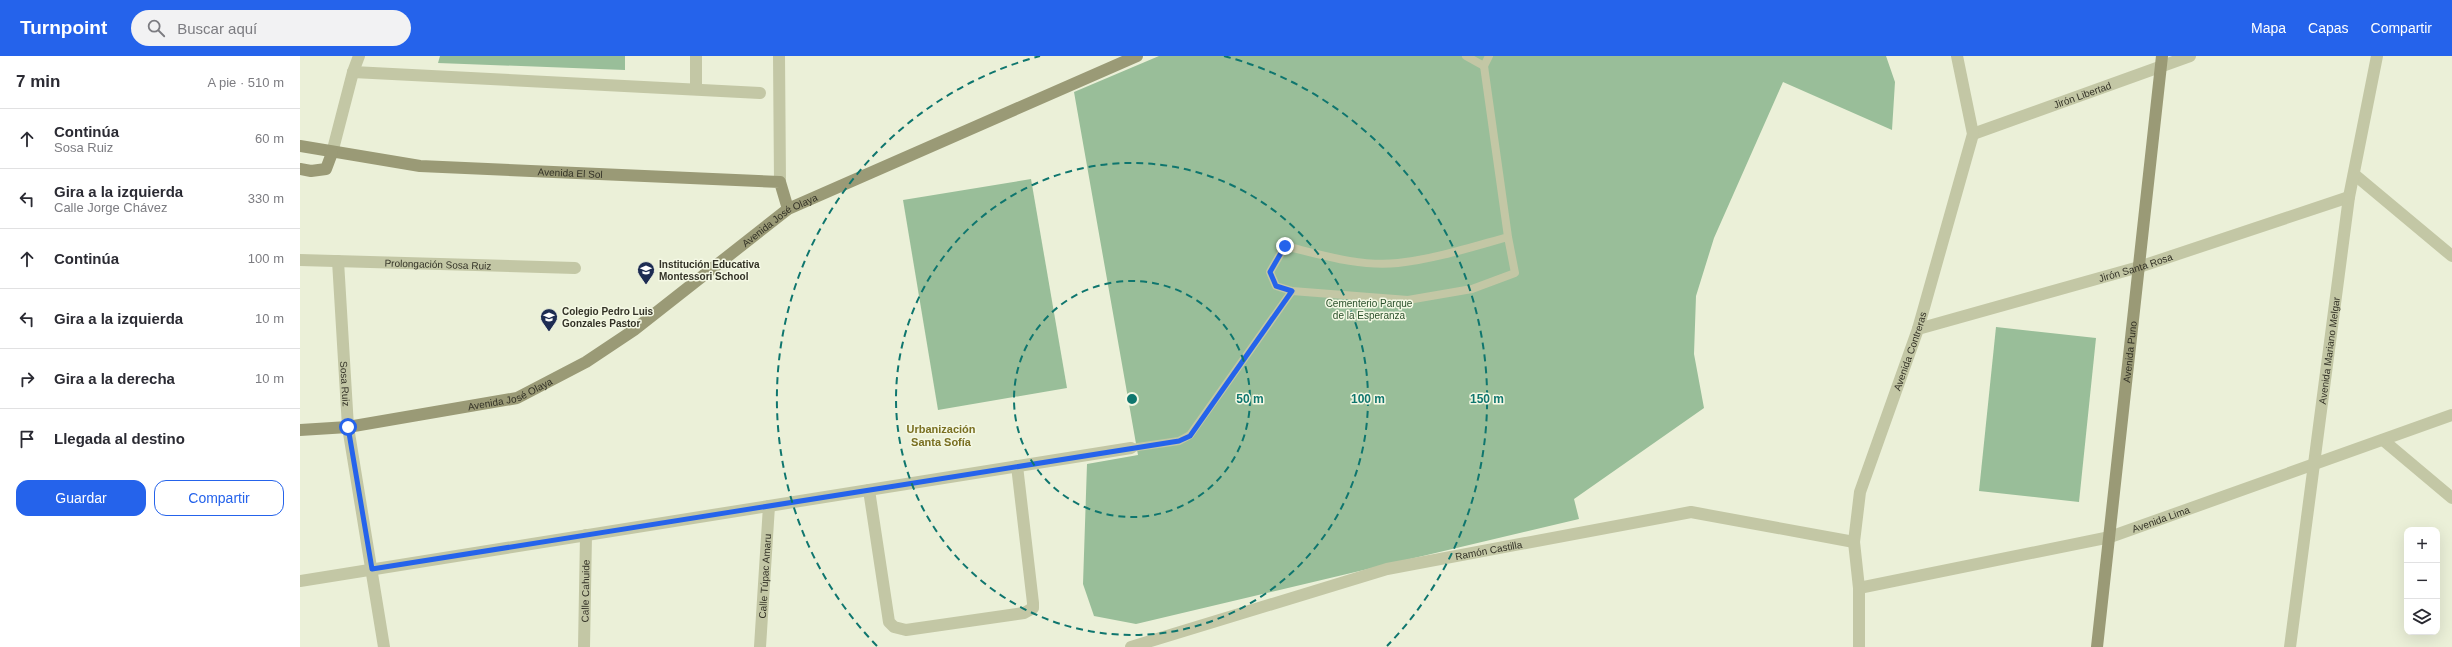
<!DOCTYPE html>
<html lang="es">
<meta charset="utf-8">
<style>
body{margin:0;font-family:Arial,sans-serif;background:#f2f2f3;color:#2b2b33}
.controls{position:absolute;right:12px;bottom:12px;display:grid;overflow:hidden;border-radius:8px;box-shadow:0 4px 16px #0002}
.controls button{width:36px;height:36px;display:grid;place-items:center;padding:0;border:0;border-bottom:1px solid #e1e1e2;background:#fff;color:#2b2b33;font:20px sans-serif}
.stop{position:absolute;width:12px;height:12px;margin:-9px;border:3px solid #2563eb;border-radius:50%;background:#fff}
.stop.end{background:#2563eb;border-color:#fff;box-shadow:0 1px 4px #0008}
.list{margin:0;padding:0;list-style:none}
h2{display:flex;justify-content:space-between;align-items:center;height:52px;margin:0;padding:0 16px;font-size:17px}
h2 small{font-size:13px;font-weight:400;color:#7c7c81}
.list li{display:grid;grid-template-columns:26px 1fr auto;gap:12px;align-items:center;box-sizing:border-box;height:60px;padding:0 16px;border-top:1px solid #e1e1e2}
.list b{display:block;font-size:15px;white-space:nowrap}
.list p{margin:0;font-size:13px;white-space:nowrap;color:#7c7c81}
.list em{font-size:13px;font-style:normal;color:#7c7c81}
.actions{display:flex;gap:8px;padding:12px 16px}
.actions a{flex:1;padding:9px 0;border:1px solid #2563eb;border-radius:12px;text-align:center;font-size:14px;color:#2563eb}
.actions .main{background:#2563eb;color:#fff}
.icon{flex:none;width:22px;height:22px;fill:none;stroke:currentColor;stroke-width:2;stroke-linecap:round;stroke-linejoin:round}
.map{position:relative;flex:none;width:2152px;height:591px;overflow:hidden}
header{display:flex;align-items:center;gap:24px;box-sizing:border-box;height:56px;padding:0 20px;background:#2563eb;color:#fff}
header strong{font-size:19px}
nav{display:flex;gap:22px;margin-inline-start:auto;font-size:14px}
.search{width:280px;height:36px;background:#f2f2f3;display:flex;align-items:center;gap:10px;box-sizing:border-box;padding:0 14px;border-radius:22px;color:#7c7c81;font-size:15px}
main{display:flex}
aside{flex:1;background:#fff}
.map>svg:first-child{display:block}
.green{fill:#99be99}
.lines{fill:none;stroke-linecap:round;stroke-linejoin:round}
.lane{stroke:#c3c7a5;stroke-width:8}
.street{stroke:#c3c7a5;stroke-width:12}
.secondary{stroke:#9a9a76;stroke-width:12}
.route{stroke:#2563eb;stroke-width:5}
.ring{fill:none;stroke:#0f766e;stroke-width:2;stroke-dasharray:7 5}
.labels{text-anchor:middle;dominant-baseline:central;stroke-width:3;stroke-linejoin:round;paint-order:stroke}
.street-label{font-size:10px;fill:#333226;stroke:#f4f8e4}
.poi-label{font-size:10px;font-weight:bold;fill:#333226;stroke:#f4f8e4;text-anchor:start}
.park-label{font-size:10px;fill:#2b502b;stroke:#f4f8e4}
.neighbourhood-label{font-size:11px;font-weight:bold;fill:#796f21;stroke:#f4f8e4}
.centre{fill:#0f766e;stroke:#f4f8e4;stroke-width:2}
.ring-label{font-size:12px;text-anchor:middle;font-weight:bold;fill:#0f766e;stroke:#f4f8e4;stroke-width:3;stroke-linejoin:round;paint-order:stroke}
</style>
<header>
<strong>Turnpoint</strong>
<div class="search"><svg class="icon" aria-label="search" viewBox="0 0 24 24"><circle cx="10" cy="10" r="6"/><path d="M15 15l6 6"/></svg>Buscar aquí</div>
<nav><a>Mapa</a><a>Capas</a><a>Compartir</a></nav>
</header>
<main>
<aside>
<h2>7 min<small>A pie · 510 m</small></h2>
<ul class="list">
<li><svg class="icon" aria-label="ahead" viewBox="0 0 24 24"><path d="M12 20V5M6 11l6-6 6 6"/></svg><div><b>Continúa</b><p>Sosa Ruiz</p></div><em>60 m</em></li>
<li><svg class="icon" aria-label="left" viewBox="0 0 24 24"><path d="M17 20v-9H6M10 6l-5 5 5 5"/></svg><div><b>Gira a la izquierda</b><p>Calle Jorge Chávez</p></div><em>330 m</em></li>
<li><svg class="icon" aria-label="ahead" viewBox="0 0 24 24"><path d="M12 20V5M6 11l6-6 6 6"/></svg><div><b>Continúa</b></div><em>100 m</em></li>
<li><svg class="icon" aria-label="left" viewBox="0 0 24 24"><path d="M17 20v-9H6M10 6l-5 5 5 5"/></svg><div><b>Gira a la izquierda</b></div><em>10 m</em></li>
<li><svg class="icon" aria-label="right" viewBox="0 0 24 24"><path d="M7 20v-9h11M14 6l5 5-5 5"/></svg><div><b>Gira a la derecha</b></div><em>10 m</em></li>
<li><svg class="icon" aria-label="arrive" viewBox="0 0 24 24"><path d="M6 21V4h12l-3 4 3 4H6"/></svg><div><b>Llegada al destino</b></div></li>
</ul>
<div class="actions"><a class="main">Guardar</a><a>Compartir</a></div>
</aside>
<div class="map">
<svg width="2152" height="591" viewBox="0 0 2152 591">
<rect width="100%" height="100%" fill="#ebf0d8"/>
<g class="green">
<polygon points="140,0 325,0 325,14 138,7"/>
<polygon points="859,0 1586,0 1595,26 1592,74 1483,26 1414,182 1396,240 1394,298 1404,352 1274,443 1279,463 836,568 794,560 783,528 787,408 838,399 774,36"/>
<polygon points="731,123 767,332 638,354 603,144"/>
<polygon points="1696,271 1796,282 1779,446 1679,435"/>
</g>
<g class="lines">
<g class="lane">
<polyline points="1166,0 1184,10"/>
<path d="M1189,0L1184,10L1208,181L1215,217L1172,233L1108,244L992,235L976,230L970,216L985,190C1022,199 1060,211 1098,207C1135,203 1172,191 1208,181"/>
<polyline points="831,392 879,385 890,379 992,235"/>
</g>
<g class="street">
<polyline points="479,0 480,126"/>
<polyline points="53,16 460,37"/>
<polyline points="396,33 396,0"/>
<path id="s1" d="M1673,78L1890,0"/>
<polyline points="32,97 53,16 59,0"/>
<polyline points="2055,119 2152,200"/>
<path id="s2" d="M0,204L275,212"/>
<path id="s3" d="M38,205L48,371L84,591"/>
<path id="s4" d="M1618,273L1839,211L2049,141"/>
<polyline points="2083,384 2152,442"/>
<polyline points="569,434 589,566 594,571 606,574 724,557 733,552 733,547 717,410"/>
<polyline points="0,525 831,392"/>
<path id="s5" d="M1559,532L1810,481L2152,359"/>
<path id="s6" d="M284,591L286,479"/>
<path id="s7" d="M460,591L469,450"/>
<path id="s8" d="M831,591L1087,513L1391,456L1554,486"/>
<path id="s9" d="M1559,591V532L1554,486L1560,436L1618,273L1673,78L1657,0"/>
<path id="s10" d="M1990,591L2049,141L2077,0"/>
</g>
<g class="secondary">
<path id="s11" d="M0,90L120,110L480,126L488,153"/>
<polyline points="0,113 11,115 26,113 32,97"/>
<path id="s12" d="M0,374L48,371L217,342L286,306L334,274L488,153L837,0"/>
<path id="s13" d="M1797,591L1862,0"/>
</g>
</g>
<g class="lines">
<polyline class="route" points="48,371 72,513 879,385 890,380 992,235 976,230 970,216 985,190"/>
</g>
<g class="ring">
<circle cx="832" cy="343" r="118"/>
<circle cx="832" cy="343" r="236"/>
<path d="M577 590A355 355 0 0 1 740 0M924 0A355 355 0 0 1 1087 590"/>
</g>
<defs>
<g id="school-pin" transform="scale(0.9)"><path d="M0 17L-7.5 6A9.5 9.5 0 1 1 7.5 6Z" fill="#1d2c52" stroke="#f4f8e4"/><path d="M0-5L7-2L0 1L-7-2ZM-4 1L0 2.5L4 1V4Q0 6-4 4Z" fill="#fff"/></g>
</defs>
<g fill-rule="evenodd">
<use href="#school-pin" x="346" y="214"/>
<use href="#school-pin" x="249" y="261"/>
</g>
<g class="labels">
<g class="street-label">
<text stroke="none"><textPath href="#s1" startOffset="116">Jirón Libertad</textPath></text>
<text stroke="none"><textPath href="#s11" startOffset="272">Avenida El Sol</textPath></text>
<text stroke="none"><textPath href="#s12" startOffset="538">Avenida José Olaya</textPath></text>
<text stroke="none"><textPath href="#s2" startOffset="138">Prolongación Sosa Ruiz</textPath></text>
<text stroke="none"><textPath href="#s4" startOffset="226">Jirón Santa Rosa</textPath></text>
<text stroke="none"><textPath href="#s9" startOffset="305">Avenida Contreras</textPath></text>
<text stroke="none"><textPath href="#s10" startOffset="299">Avenida Mariano Melgar</textPath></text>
<text stroke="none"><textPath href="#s13" startOffset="297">Avenida Puno</textPath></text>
<text stroke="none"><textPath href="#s3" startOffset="123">Sosa Ruiz</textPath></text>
<text stroke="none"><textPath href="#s12" startOffset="214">Avenida José Olaya</textPath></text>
<text stroke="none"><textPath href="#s5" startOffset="310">Avenida Lima</textPath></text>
<text stroke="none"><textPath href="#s8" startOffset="371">Ramón Castilla</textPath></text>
<text stroke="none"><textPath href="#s7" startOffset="71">Calle Túpac Amaru</textPath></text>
<text stroke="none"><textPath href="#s6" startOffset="56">Calle Cahuide</textPath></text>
</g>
<g class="poi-label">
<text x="359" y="208">Institución Educativa<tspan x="359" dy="12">Montessori School</tspan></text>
<text x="262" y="255">Colegio Pedro Luis<tspan x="262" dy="12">Gonzales Pastor</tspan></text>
</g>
<g class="park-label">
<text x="1069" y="247">Cementerio Parque<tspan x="1069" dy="12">de la Esperanza</tspan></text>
</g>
<g class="neighbourhood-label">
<text x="641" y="373">Urbanización<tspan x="641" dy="13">Santa Sofía</tspan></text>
</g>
</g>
<circle cx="832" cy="343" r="6" class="centre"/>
<g class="ring-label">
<text x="950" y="347">50 m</text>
<text x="1068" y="347">100 m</text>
<text x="1187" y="347">150 m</text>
</g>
</svg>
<div class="controls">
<button>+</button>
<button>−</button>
<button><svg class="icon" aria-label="layers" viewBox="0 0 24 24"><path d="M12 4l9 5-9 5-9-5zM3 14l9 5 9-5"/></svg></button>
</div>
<div class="stop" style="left:48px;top:371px"></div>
<div class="stop end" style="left:985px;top:190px"></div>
</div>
</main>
